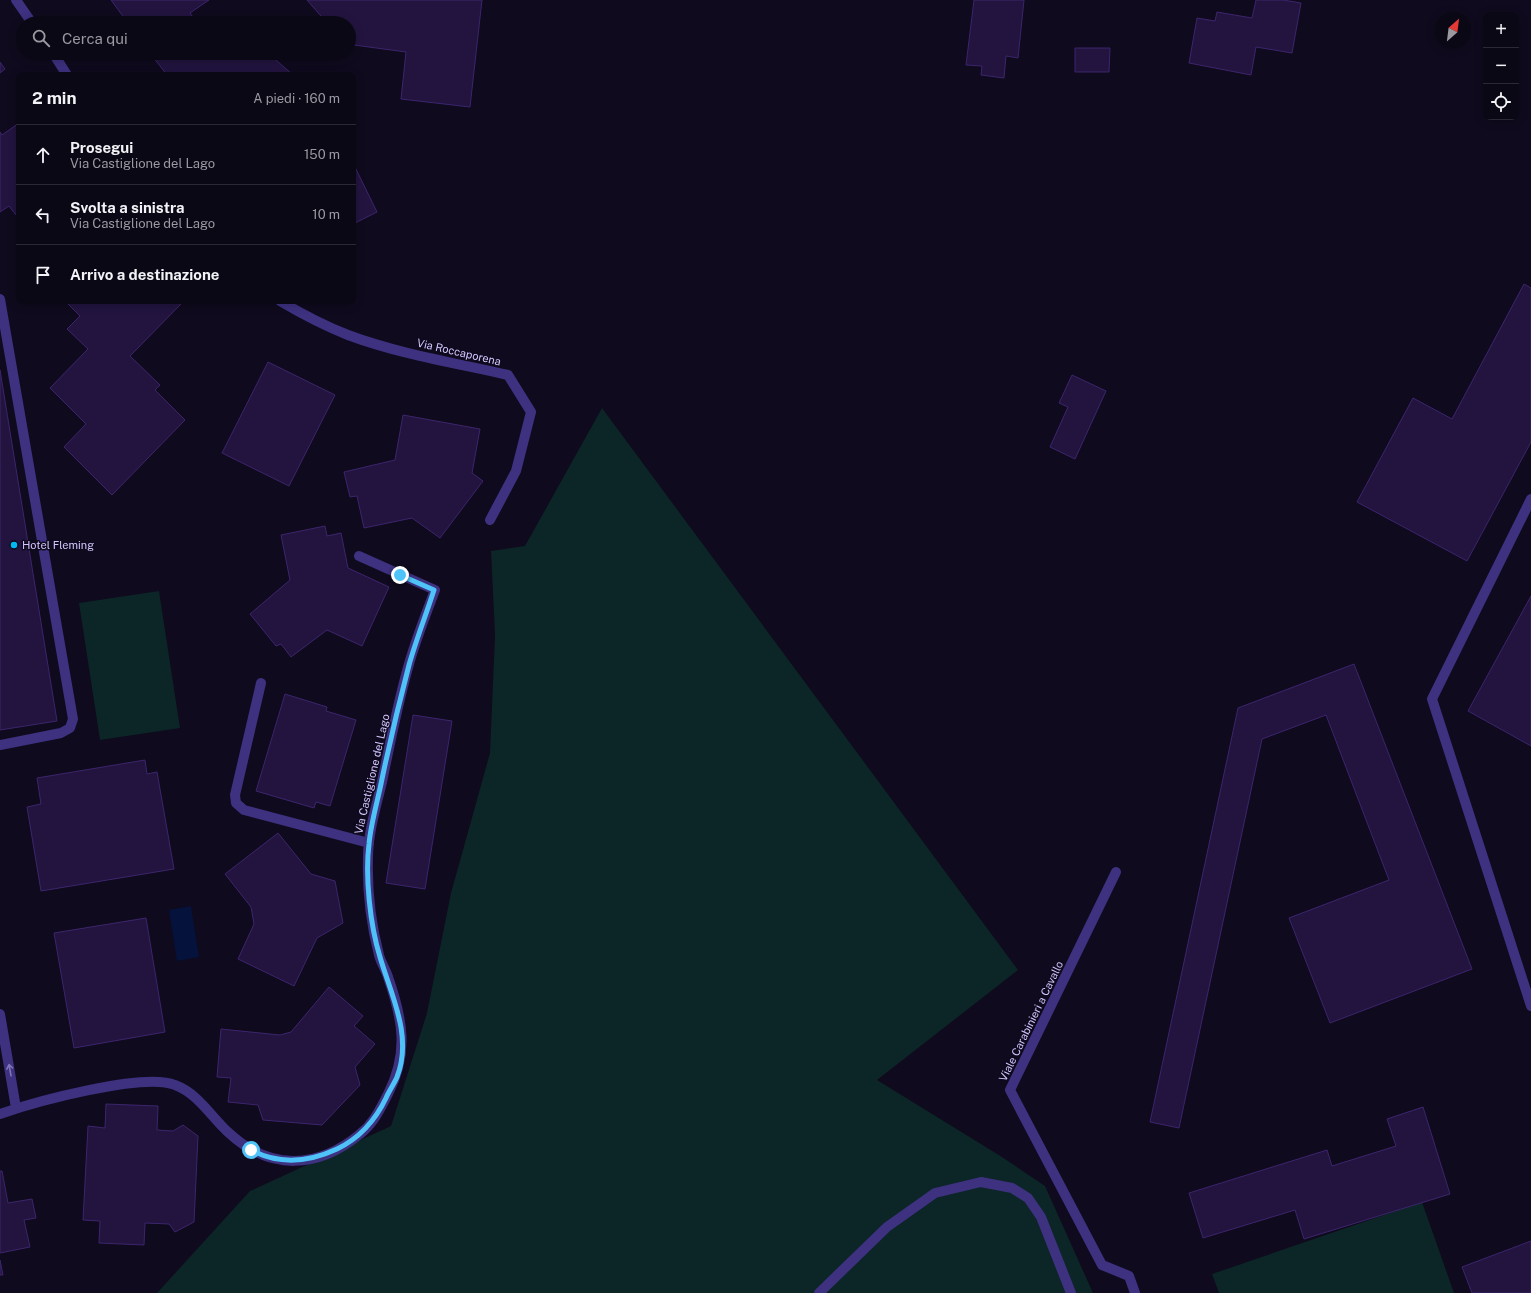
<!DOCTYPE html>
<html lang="it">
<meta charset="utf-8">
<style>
body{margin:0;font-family:"Public Sans",sans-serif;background:#14111f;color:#f1f3f6}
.controls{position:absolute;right:12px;top:12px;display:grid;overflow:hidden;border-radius:8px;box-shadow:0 2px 10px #0003}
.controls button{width:36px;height:36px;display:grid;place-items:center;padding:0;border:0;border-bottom:1px solid #2b2935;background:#0b0816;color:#f1f3f6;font:20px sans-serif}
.compass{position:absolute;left:1435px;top:12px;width:36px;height:36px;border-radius:50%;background:#0b0816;box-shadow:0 2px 10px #0003;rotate:28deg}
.stop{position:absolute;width:12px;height:12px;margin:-9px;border:3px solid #4fc3f7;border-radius:50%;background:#fff}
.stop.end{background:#4fc3f7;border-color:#fff;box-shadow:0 1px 4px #0008}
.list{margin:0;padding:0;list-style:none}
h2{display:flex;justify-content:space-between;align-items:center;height:52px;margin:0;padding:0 16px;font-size:17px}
h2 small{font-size:13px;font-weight:400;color:#9a9aa1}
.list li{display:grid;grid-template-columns:26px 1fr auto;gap:12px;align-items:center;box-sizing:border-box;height:60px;padding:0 16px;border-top:1px solid #2b2935}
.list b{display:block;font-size:15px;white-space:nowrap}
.list p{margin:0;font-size:13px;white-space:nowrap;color:#9a9aa1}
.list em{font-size:13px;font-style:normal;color:#9a9aa1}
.icon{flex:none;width:22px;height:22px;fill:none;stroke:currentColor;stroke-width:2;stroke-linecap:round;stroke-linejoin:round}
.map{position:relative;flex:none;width:1531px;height:1293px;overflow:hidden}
.search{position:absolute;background:#0b0816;box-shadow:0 2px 10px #0003;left:16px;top:16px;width:340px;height:44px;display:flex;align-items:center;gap:10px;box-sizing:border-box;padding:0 14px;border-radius:22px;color:#9a9aa1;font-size:15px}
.panel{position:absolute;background:#0b0816;box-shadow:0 2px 10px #0003;left:16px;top:72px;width:340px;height:232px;border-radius:8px}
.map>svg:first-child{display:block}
.green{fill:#0c2527}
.water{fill:#05123b}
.building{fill:#22143f;stroke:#3c256d}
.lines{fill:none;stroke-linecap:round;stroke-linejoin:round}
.lane{stroke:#3d3180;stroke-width:10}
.street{stroke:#3d3180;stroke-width:10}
.oneway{stroke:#8074b9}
.route{stroke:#4fc3f7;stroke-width:5}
.poi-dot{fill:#00bbf1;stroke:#0f0a1d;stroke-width:1.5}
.labels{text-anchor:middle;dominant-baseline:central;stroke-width:3;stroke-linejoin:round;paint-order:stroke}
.street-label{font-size:11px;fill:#d3c6ff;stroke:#0f0a1d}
.poi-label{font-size:11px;fill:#d3c6ff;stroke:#0f0a1d;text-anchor:start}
</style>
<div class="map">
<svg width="1531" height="1293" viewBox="0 0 1531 1293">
<rect width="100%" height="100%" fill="#0f0a1d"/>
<g class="green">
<polygon points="602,408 1018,970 877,1080 1002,1157 1045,1186 1093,1293 157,1293 250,1191 391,1126 427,1013 451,893 490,753 495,635 491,551 525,546"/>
<polygon points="159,591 180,728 100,740 79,603"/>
<polygon points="1422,1202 1454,1293 1219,1293 1212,1274"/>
</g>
<polygon class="water" points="191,906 199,957 177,961 169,910"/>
<g class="building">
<polygon points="111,0 209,0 190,13 197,23 128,23"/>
<polygon points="307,0 482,0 470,107 401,99 406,52 354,45 350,50 349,23 327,23"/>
<polygon points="974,0 1024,0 1018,58 1006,56 1004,78 981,75 982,66 966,65"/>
<polygon points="1256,0 1283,0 1301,3 1292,53 1256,47 1251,75 1189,63 1197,18 1215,21 1217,12 1252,18"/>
<polygon points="1075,48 1110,48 1109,72 1075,72"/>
<polygon points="150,53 268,53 293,75 167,75"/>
<polygon points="0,62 5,69 0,73"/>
<polygon points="19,123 19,212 16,215 9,206 0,212 0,132 2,135"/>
<polygon points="353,163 377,212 353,224"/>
<polygon points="1524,284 1531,288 1531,442 1467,561 1357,502 1413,398 1452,419"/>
<polygon points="65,301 179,301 181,304 130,356 160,385 155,390 185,420 112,495 64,447 86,424 50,388 88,349 67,329 80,316"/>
<polygon points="268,362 335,395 289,486 222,453"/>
<polygon points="0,370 57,721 0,730"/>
<polygon points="1072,375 1106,391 1075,459 1050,447 1068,407 1059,403"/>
<polygon points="403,415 480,429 472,473 483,481 440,538 412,518 364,528 357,496 350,497 344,472 395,460"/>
<polygon points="325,526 327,536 341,533 348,568 389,587 362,646 327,630 291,657 281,644 276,646 250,614 290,580 281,535"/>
<polygon points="1531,596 1531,746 1468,711"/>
<polygon points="1354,664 1472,969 1330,1023 1289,918 1389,880 1326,715 1262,739 1179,1128 1150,1122 1238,708"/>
<polygon points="285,694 327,707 326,711 356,720 330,806 316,802 314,808 256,791"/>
<polygon points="413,715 452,721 425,889 386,883"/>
<polygon points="145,760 147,774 157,772 174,869 41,891 27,807 41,804 37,778"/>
<polygon points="278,833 311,874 335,881 343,923 317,938 294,986 238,959 254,924 251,907 225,874"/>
<polygon points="146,918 165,1032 74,1048 54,933"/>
<polygon points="329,987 363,1016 354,1026 375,1044 355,1067 360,1085 322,1125 263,1120 258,1105 228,1102 231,1078 217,1077 221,1029 280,1035 291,1032"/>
<polygon points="106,1104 158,1106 157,1130 173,1131 183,1125 198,1136 194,1222 175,1232 169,1224 145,1223 144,1245 99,1243 100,1221 83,1220 88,1126 105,1128"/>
<polygon points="1423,1107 1450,1194 1304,1239 1295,1210 1203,1238 1189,1193 1327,1150 1332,1166 1396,1146 1387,1119"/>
<polygon points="0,1171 2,1171 8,1203 32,1199 36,1218 24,1220 30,1247 0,1253"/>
<polygon points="1531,1241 1531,1293 1472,1293 1462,1267"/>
<polygon points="0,1260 3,1275 0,1275"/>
</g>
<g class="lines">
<g class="lane">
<polyline points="0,299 73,719 70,728 61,733 0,745"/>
<polyline points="1531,499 1432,699 1531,1006"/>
<polyline points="261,683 235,795 236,803 244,810 369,843"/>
<polyline points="819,1293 887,1227 935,1193 981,1182 1012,1188 1028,1198 1041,1217 1071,1293"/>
</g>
<g class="street">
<polyline points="16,0 32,23"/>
<polyline points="53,53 67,75"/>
<path d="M280,301C302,314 325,326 348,335C399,354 455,363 508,375L531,412L516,471L490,520"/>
<polyline points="1116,872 1010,1090 1102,1265 1129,1276 1135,1293"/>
<polyline points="0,1014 16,1108"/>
<path d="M0,1114C34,1102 144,1072 175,1085C199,1094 211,1117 229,1133C270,1171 318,1169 360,1134C374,1123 380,1109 388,1094C409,1053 403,1020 388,977C386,970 381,963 379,955C371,924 367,890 368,858C368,833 376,807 382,782C390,743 398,702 409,664C416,639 426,614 435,590L359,556"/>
</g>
</g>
<defs><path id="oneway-shaft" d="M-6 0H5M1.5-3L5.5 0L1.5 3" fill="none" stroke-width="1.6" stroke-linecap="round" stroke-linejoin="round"/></defs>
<use class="oneway" href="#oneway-shaft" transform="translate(10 1070) rotate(-100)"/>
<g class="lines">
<path class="route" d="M251,1150C279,1165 309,1162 337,1149C360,1138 375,1121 386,1098C389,1091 394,1084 397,1077C413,1036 391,995 380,957C370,925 365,876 369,844C371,822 378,800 382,779C390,741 399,703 409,665C416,640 426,615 434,590L400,575"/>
</g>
<circle class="poi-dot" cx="14" cy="545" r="4"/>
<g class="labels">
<g class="street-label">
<text transform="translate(459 352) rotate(13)">Via Roccaporena</text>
<text transform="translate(372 774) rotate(-77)">Via Castiglione del Lago</text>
<text transform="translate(1031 1021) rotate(-64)">Viale Carabinieri a Cavallo</text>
</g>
<g class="poi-label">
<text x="22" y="545">Hotel Fleming</text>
</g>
</g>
</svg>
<div class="controls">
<button>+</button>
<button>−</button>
<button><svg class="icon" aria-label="locate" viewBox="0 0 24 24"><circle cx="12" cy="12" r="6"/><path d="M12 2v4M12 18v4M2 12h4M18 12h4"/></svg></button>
</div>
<svg class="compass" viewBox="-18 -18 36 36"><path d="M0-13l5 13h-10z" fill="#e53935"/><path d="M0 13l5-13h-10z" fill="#9a9aa1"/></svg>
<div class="stop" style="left:251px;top:1150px"></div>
<div class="stop end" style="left:400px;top:575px"></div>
<div class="search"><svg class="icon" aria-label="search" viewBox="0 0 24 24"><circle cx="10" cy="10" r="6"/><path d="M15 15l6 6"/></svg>Cerca qui</div>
<section class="panel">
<h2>2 min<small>A piedi · 160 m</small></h2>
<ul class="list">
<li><svg class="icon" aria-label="ahead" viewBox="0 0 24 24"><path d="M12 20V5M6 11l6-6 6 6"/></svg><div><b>Prosegui</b><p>Via Castiglione del Lago</p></div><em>150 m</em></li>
<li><svg class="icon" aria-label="left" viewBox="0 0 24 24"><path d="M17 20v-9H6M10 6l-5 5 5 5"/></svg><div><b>Svolta a sinistra</b><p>Via Castiglione del Lago</p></div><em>10 m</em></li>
<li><svg class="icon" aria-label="arrive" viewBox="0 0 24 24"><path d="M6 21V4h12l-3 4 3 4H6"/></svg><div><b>Arrivo a destinazione</b></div></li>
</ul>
</section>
</div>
